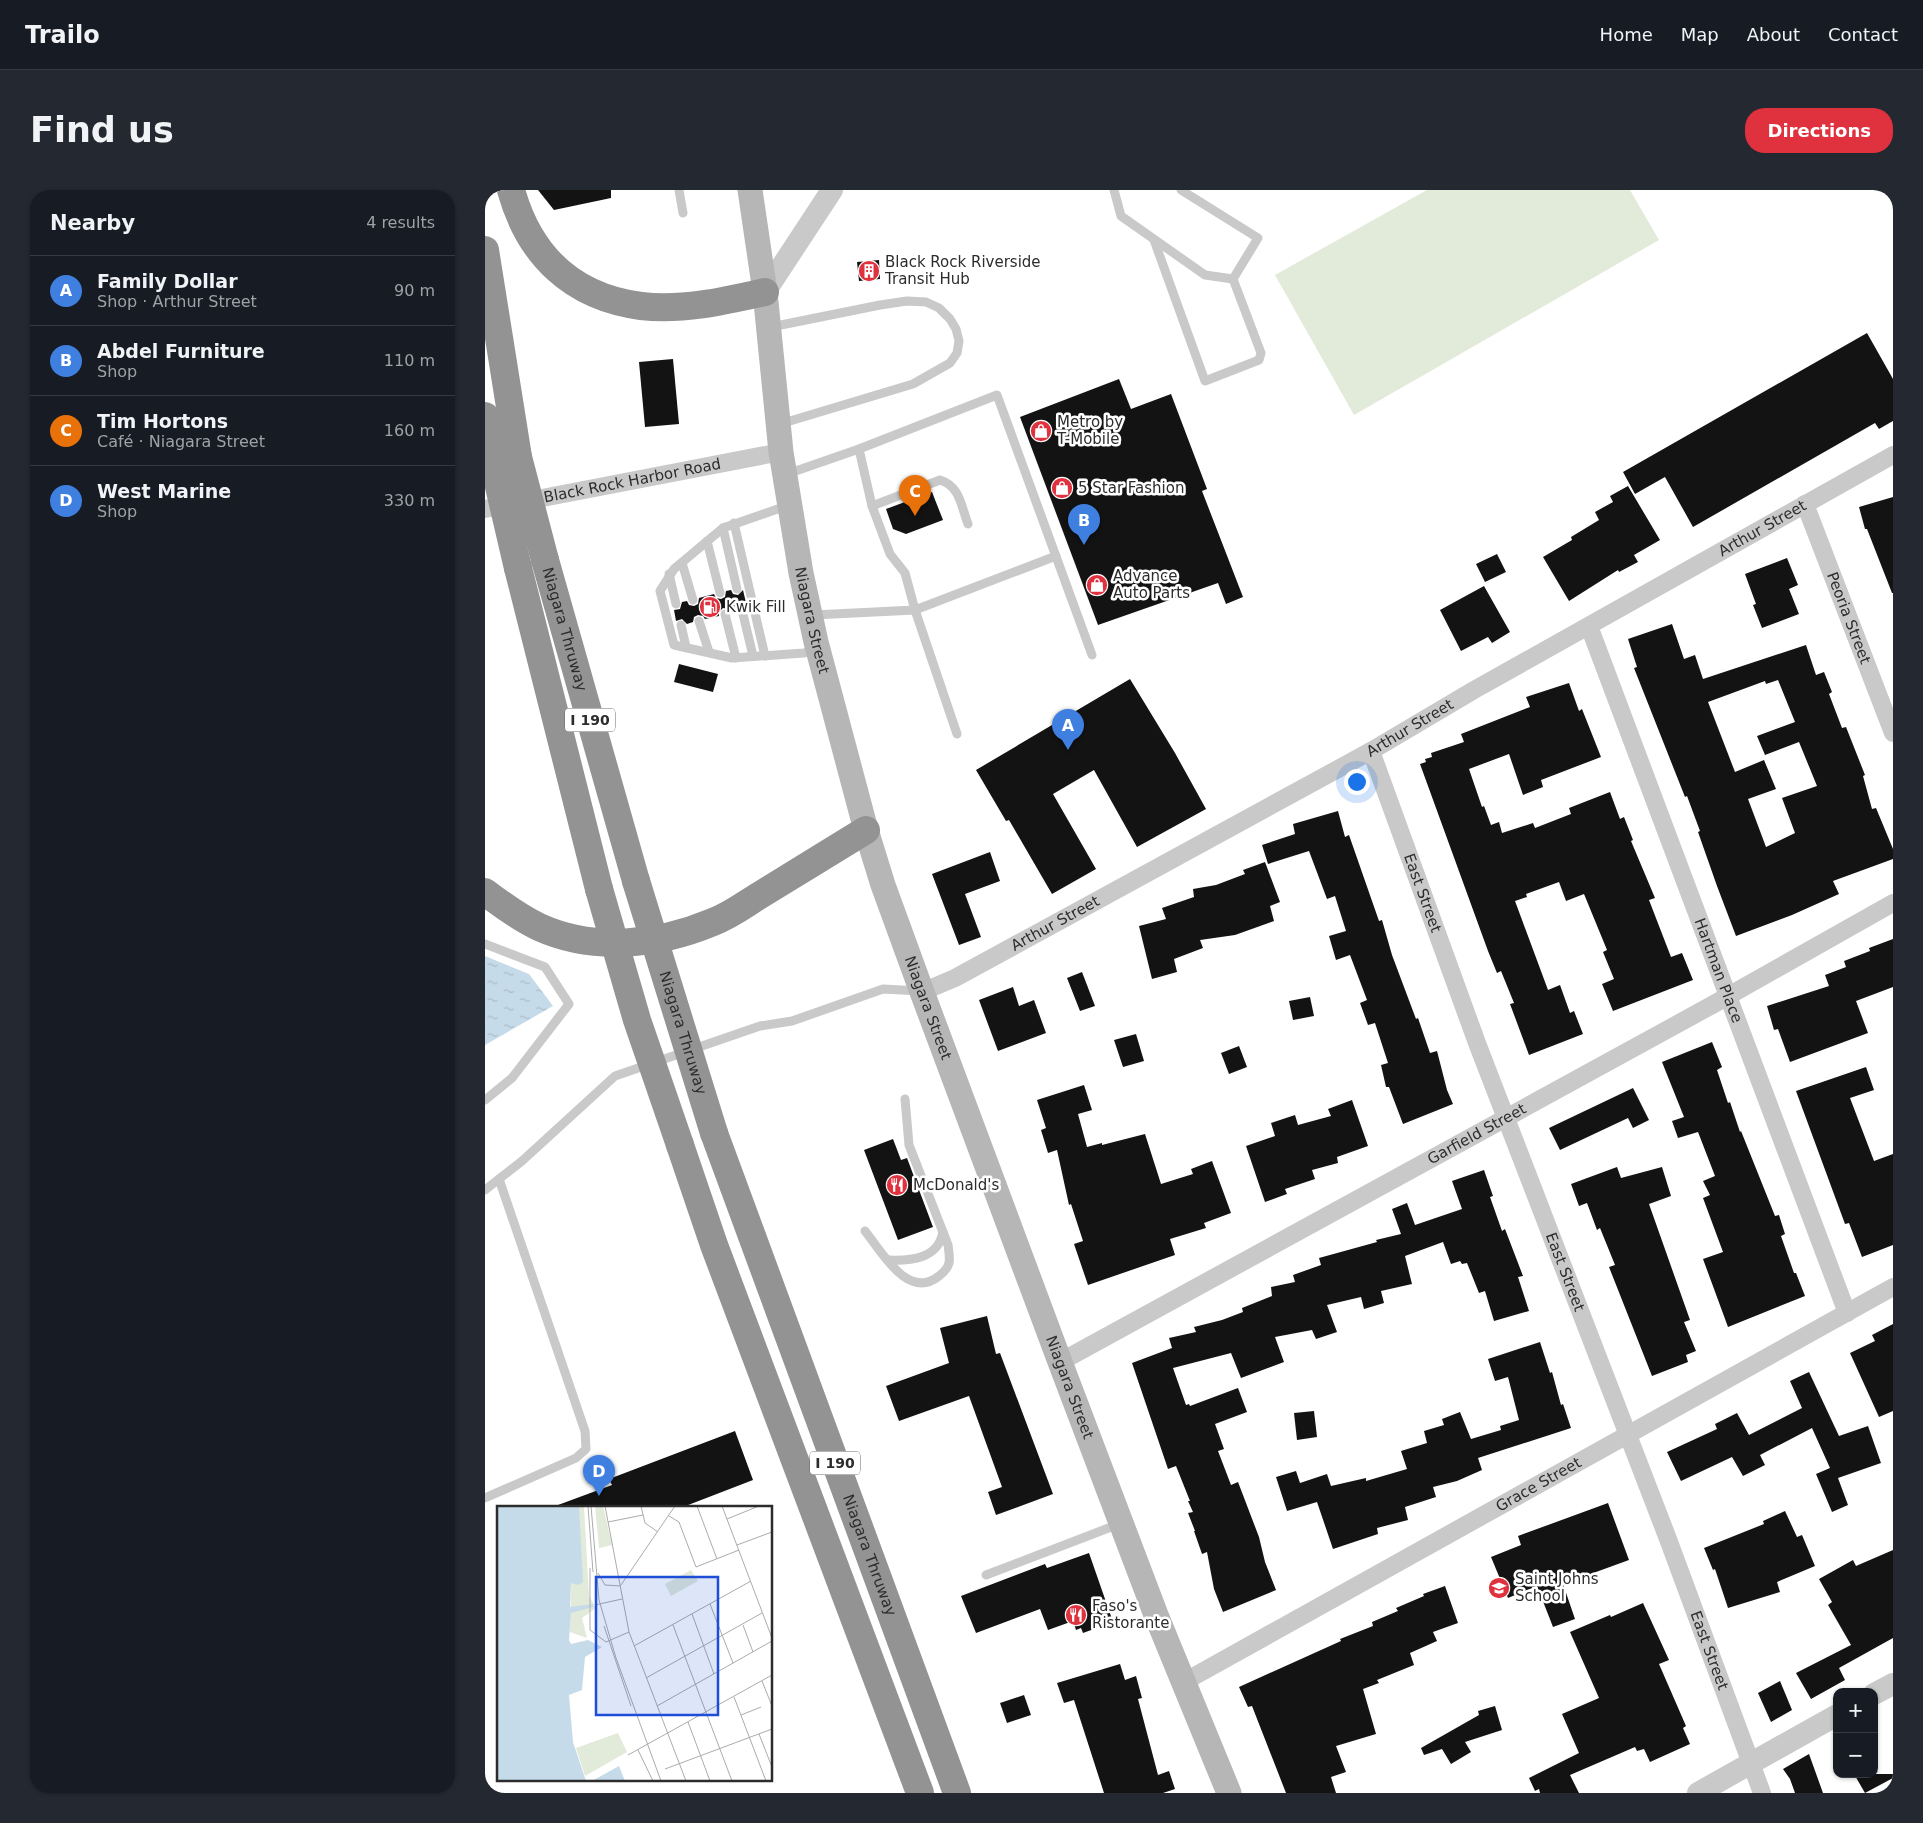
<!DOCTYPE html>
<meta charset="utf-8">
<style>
body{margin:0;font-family:"DejaVu Sans",sans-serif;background:#242831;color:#f1f3f6}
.controls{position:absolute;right:15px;bottom:15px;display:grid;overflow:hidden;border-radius:10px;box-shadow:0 1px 4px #0004}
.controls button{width:45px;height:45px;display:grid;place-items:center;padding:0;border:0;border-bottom:1px solid #363941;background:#171b24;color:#f1f3f6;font:25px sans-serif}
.you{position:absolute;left:871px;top:591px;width:18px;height:18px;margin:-12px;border:4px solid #fff;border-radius:50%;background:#1a73e8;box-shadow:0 0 0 8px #1a73e833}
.badge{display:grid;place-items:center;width:32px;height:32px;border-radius:50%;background:#df323e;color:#fff;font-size:16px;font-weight:700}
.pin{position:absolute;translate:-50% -41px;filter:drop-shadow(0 1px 2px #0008)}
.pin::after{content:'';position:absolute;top:26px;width:18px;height:15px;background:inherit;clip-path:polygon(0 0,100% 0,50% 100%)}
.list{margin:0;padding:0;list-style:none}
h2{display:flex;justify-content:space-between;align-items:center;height:65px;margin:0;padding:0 20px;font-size:21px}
h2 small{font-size:16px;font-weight:400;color:#9ea1a6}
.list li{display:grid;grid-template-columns:32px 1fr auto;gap:15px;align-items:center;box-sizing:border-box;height:70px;padding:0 20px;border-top:1px solid #363941}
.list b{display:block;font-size:19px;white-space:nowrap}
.list p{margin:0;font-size:16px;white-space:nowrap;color:#9ea1a6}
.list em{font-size:16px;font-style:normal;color:#9ea1a6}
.map{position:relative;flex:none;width:1408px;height:1603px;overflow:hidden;border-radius:20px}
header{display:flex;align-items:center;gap:30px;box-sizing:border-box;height:70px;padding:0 25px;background:#171b24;border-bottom:1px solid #363941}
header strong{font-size:24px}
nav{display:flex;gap:28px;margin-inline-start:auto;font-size:18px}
.intro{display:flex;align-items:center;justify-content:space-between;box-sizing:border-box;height:120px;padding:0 30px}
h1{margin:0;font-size:35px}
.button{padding:12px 22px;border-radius:20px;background:#df323e;color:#fff;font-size:18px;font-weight:700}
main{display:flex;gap:30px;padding:0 30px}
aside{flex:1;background:#171b24;border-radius:20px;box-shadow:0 1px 4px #0004}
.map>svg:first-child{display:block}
.grass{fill:#e2eada}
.water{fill:url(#water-ripples)}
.building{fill:#131313;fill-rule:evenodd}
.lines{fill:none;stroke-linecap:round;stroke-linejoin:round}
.service{stroke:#c9c9c9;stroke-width:9}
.minor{stroke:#c9c9c9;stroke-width:18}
.tertiary{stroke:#c9c9c9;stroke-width:22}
.secondary{stroke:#b6b6b6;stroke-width:25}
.motorway{stroke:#939393;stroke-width:28}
.motorway-bridge{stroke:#939393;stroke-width:28}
.labels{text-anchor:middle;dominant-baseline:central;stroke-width:5;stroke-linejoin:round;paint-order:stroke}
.shield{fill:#fff;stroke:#6b6b6b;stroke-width:1}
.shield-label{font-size:14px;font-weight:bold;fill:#2c2c2c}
.poi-label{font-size:15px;fill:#2c2c2c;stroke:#fff;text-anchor:start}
.street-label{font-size:15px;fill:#2c2c2c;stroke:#fff}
.inset-road{fill:none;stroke:#ababab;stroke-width:1}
.view{fill:#1d4ed8;fill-opacity:0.15;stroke:#1d4ed8;stroke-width:2.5}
.inset-edge{fill:none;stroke:#2c2c2c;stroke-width:2.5}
</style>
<header>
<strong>Trailo</strong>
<nav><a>Home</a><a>Map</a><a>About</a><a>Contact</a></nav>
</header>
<div class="intro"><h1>Find us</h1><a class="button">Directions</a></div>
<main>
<aside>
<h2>Nearby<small>4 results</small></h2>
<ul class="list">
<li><span class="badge" style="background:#3f7fe0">A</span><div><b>Family Dollar</b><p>Shop · Arthur Street</p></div><em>90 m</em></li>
<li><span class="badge" style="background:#3f7fe0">B</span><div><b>Abdel Furniture</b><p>Shop</p></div><em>110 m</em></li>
<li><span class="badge" style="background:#e8710a">C</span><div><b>Tim Hortons</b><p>Café · Niagara Street</p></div><em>160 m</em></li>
<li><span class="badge" style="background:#3f7fe0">D</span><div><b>West Marine</b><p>Shop</p></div><em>330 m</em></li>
</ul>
</aside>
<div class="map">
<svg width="1408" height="1603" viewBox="0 0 1408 1603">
<defs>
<pattern id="water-ripples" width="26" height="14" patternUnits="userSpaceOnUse" patternTransform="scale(1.25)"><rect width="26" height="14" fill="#c6dbe9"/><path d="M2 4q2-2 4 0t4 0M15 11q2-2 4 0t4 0" fill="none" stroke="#aabcc8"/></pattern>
</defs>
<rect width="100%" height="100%" fill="#fff"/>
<polygon class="grass" points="942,0 1145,0 1174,50 869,225 790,85"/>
<polygon class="water" points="0,766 44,784 68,816 0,855"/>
<g class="building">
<polygon points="53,0 126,0 126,8 69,20"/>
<polygon points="394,70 395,89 374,91 372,72"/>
<polygon points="1382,143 1408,189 1408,231 1394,239 1390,233 1208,337 1180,287 1150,304 1138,282"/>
<polygon points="188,169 194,234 160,237 154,172"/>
<polygon points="634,189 646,219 686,204 722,299 717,301 758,407 741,414 733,393 613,435 535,227"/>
<polygon points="1143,296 1175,350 1149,365 1153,372 1134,382 1133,380 1084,411 1058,367 1087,350 1086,347 1114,330 1110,322 1128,312 1125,306"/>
<polygon points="447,302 458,330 421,344 408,339 401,319"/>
<polygon points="1408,307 1408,403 1407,403 1382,339 1380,339 1374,317"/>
<polygon points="1012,364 1021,382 1000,392 991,374"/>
<polygon points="1302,368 1313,395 1304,399 1314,424 1277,438 1268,415 1271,414 1260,384"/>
<polygon points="999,396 1025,442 1007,453 1003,447 976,461 955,420"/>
<polygon points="246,400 248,404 253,405 258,400 262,417 255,414 251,418 251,422 246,423 244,419 238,418 234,422 234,426 220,429 218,426 213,425 209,427 208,432 202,434 197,429 191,431 189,420 195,419 197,412 202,411 204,415 209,416 213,414 214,408 229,404 231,408 236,409 240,407 241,401"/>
<path d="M1187,434L1199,469L1210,465L1218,489L1321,455L1331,485L1339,482L1347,502L1344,504L1357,538L1361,537L1380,585L1378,586L1387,619L1391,618L1408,659V669L1348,691L1354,704L1307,725L1251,746L1232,696L1213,642L1215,641L1202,606L1200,607L1149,478L1152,477L1143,449ZM1293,490L1310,532L1272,546L1280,565L1314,552L1332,596L1297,608L1310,643L1281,657L1263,609L1291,599L1279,570L1250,582L1223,512L1280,491L1281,494Z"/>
<polygon points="194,474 233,484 228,502 189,492"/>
<polygon points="645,489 690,563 721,619 652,657 609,580 568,604 611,679 567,704 524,630 521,631 491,580"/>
<polygon points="1084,493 1094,521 1097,519 1116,567 1056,590 1058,597 1038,605 1024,564 984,579 997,617 999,616 1006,635 1014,632 1017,643 1048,633 1050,638 1086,624 1084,618 1125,602 1135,629 1139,627 1148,650 1146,651 1170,708 1164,710 1186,767 1197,763 1208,790 1128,821 1117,794 1129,789 1118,762 1122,760 1099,704 1081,711 1074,692 1041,704 1042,707 1030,711 1063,800 1075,795 1085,823 1089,821 1098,844 1044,865 1025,814 1029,813 1016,781 1012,783 1003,761 935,574 941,572 940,569 947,567 946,563 979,552 976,544 1045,517 1041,507"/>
<polygon points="853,621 860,647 864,645 894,731 897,730 907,765 931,829 933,828 945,863 952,861 962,900 968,914 918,934 904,897 901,897 896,875 903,873 890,833 883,835 875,813 882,810 865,765 851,770 844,746 861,741 850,706 842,709 824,661 783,674 777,655 810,644 808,634"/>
<polygon points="505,662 515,691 480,704 496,747 474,755 447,684"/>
<polygon points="780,672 795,712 785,716 789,731 750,745 715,750 718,758 689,769 692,782 667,789 654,736 681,729 677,718 709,707 708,699 731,695 760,684 758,680"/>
<polygon points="1408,749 1408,797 1371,811 1383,843 1305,872 1293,839 1289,840 1282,816 1344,796 1340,785 1361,777 1359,771 1385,761 1384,758"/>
<polygon points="597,782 610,816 595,821 582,788"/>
<polygon points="528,797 534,816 549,810 561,843 513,861 494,810"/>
<polygon points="825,807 829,826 808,830 804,811"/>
<polygon points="651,844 659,871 638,877 629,850"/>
<polygon points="1227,852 1237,877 1232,880 1243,913 1245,912 1255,942 1256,941 1290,1026 1294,1025 1300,1044 1296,1046 1309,1083 1311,1083 1320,1106 1243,1137 1218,1069 1238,1062 1218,1008 1225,1005 1218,991 1230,986 1213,942 1193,948 1187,931 1199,927 1177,872"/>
<polygon points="754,856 762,877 744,884 736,863"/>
<polygon points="1381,877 1389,900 1365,908 1389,971 1408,964 1408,1055 1377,1067 1364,1033 1360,1034 1311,901"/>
<polygon points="599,895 607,920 593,924 602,957 617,953 617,955 660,944 676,994 708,984 706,979 727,971 746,1023 719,1033 721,1038 685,1049 690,1065 603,1095 589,1054 598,1051 586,1014 584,1015 572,960 563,963 556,940 561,938 552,910"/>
<polygon points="1148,898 1164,930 1148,938 1143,928 1075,960 1064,938"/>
<polygon points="867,910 883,956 852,967 853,973 827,980 830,989 800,999 802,1004 780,1012 761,956 790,946 786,933 810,925 813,935 846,926 843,919"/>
<polygon points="408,949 416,970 422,968 448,1037 413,1050 379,960"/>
<polygon points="1132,977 1136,988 1177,977 1186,1006 1164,1014 1205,1130 1199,1132 1211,1161 1201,1165 1203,1172 1167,1186 1124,1077 1130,1075 1115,1038 1112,1040 1102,1013 1094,1016 1086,994"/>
<polygon points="999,980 1008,1006 1005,1007 1017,1041 1020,1039 1038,1086 1033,1087 1044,1121 1009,1131 1000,1101 994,1103 982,1073 977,1074 975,1071 966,1074 958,1052 920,1066 927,1094 896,1101 899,1113 879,1119 876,1107 842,1115 852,1142 831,1149 827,1140 790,1147 799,1172 756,1188 746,1163 688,1178 701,1215 704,1214 705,1216 753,1198 762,1222 730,1234 739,1259 733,1261 746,1295 753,1292 774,1347 780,1372 791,1400 738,1422 729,1399 722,1362 717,1364 709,1341 710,1341 703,1323 708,1322 703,1311 705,1311 691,1276 683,1279 647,1173 687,1158 684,1148 711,1142 709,1137 737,1130 758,1122 757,1118 787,1106 786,1097 810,1092 808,1085 836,1075 834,1068 892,1052 891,1050 916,1044 907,1019 922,1013 930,1035 977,1019 967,991"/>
<polygon points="502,1126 511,1164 515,1163 568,1304 511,1325 503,1302 517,1297 484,1206 414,1231 401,1196 464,1173 455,1138"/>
<polygon points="1408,1134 1408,1221 1394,1227 1365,1163 1390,1151 1387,1145"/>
<polygon points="1055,1152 1065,1183 1067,1182 1076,1215 1078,1214 1086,1238 993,1268 997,1280 972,1291 948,1297 951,1307 920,1317 923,1330 892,1338 893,1344 848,1359 832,1312 802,1321 791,1287 811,1281 815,1293 842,1284 846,1296 881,1288 881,1291 922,1279 916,1261 942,1253 939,1241 959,1235 957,1229 975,1222 986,1249 1016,1240 1015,1236 1034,1230 1023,1187 1010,1191 1003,1169"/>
<polygon points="1324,1182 1354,1246 1383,1236 1396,1273 1353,1288 1363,1315 1347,1322 1331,1284 1345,1278 1327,1238 1275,1265 1280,1275 1258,1286 1247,1267 1196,1291 1182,1262 1232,1239 1230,1234 1252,1223 1264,1245 1317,1218 1305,1191"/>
<polygon points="829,1221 832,1247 812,1250 809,1223"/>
<polygon points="250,1241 268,1290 198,1317 73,1317 73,1315 127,1295 124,1289"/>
<polygon points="1123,1313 1144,1370 1078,1394 1090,1429 1068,1437 1052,1396 1023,1408 1006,1367 1036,1355 1033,1346"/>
<polygon points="1300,1321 1312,1347 1317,1345 1330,1376 1292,1392 1295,1402 1243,1418 1230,1379 1228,1380 1219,1358 1279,1334 1278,1331"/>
<polygon points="1408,1360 1408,1448 1354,1478 1360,1490 1326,1509 1311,1483 1366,1455 1343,1415 1347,1412 1334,1389 1368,1370 1371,1376"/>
<polygon points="604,1363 628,1432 598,1443 596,1438 591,1440 588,1431 563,1440 555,1419 491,1443 476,1406 560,1374 562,1378"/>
<polygon points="960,1396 973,1433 948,1442 952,1451 925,1463 929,1475 892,1490 894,1493 878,1499 891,1544 851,1556 861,1582 846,1587 851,1603 801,1603 767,1516 763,1517 754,1497 856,1451 855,1449 888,1436 887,1432 913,1421 911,1418 939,1406 938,1404"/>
<polygon points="1158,1413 1184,1470 1174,1474 1201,1536 1198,1538 1205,1554 1165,1572 1159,1559 1152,1561 1150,1557 1085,1585 1094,1603 1055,1603 1054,1599 1050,1601 1044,1588 1094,1563 1077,1524 1114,1508 1085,1442 1125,1425 1126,1427"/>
<polygon points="635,1474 640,1490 651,1486 657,1508 653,1509 673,1585 684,1581 690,1599 678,1603 619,1603 589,1510 579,1513 572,1493"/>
<polygon points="1295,1491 1307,1520 1286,1532 1273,1503"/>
<polygon points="539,1505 546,1525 522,1533 515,1513"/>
<polygon points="1010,1516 1017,1540 980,1552 986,1562 966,1574 957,1559 939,1565 936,1558 994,1525 993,1521"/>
<polygon points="1324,1564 1338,1603 1310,1603 1305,1589 1298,1579"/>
<polygon points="1369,1584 1408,1584 1408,1588 1380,1603"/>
</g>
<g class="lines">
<g class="service">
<polyline points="194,0 198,23"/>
<polyline points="629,0 636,26 720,85 748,89"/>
<polyline points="696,0 773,48 748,89"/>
<polyline points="669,50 720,191 774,170 776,163 748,89"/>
<polyline points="286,137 395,115 422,111 441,112 454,118 465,129 471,139 474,151 472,163 465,173 428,194 295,234"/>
<polyline points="374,259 387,316 405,364 420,383 430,420 571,366"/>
<polyline points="302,284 374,259 512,205 607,465"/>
<polyline points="304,315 238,338 189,379 175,401 189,455 247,468 319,463 330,459"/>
<path d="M387,316L455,290C475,296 476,316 483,334"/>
<polyline points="249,333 280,466"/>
<polyline points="238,338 252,399"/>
<polyline points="222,351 235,403"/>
<polyline points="197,373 208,410"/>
<polyline points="184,384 191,414"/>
<polyline points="257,420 268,466"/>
<polyline points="240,424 251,468"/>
<polyline points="328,425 430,420 472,544"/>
<polyline points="214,431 224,462"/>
<polyline points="196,435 201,457"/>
<polyline points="0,754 60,777 84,814 27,888 0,910"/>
<polyline points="0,1000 37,971 130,886 275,836 307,831 398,799 435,801"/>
<path d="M380,1041C397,1062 423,1111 454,1086C467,1076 465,1070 463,1055L424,955L420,909"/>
<path d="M403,1070C426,1071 453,1069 458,1042"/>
<polyline points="0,1308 91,1268 101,1259 100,1241 14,989"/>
<polyline points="501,1385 634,1334"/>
</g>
<g class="minor">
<path id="s1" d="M1320,314L1408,543"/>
<path id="s2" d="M0,319L296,262"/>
<path id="s3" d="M1104,436L1362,1123"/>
<path id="s4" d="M886,561L992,853L1183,1349L1277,1603"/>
<path id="s5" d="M437,802L470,788L886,561L989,500L1408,265"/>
<path id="s6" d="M575,1172L1229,814L1408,713"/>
<path id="s7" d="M697,1493L1408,1097"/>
</g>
<g class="tertiary">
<polyline points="280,102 347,0"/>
<polyline points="1389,1504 1408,1494"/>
<polyline points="1213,1603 1352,1525"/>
</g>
<path class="secondary" id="s8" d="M265,0L280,102L296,262L316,383L331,452L381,640L398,695L437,802L575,1172L671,1425L744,1603"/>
<g class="motorway">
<path d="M26,0C44,65 87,107 156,116C197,121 240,111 280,102"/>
<polyline points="0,60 33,267"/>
<polyline points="0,226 8,271"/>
<path id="s9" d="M60,370L151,691"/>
<polyline points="33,378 114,699"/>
<path d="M0,702C17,715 35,728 54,737C109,762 173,755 228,732C247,725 263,712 280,702C314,681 347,661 381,640"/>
<path id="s10" d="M229,943L472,1603"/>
<polyline points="195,955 229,1055 435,1603"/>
</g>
<g class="motorway-bridge">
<polyline points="33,267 60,370"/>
<polyline points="8,271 33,378"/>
<path id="s11" d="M151,691L229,943"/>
<polyline points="114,699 152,830 195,955"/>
</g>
</g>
<defs>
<g id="building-disc" transform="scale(1.125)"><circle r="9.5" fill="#df323e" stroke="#fff"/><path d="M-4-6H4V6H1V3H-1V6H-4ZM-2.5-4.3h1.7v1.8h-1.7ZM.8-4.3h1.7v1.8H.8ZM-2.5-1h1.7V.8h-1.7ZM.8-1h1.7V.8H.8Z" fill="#fff"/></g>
<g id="shop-disc" transform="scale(1.125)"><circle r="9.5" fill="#df323e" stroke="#fff"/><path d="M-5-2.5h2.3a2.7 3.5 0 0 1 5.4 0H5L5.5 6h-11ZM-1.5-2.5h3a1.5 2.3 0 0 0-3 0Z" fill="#fff"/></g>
<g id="fuel-disc" transform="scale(1.125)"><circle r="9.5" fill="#df323e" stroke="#fff"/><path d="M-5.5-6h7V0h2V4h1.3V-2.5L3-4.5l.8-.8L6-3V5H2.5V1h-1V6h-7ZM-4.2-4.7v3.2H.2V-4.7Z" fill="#fff"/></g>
<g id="restaurant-disc" transform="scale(1.125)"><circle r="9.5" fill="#df323e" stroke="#fff"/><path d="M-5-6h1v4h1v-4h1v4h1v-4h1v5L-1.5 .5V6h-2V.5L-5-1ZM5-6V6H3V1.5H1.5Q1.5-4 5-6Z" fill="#fff"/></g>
<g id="school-disc" transform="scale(1.125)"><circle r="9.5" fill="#df323e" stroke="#fff"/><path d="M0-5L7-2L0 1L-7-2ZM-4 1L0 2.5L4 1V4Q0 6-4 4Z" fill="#fff"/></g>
</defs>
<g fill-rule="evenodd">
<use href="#building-disc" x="384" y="81"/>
<use href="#shop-disc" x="556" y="241"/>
<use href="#shop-disc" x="577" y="298"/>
<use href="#shop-disc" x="612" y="395"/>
<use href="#fuel-disc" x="225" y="417"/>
<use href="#restaurant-disc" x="412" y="995"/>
<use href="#school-disc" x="1014" y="1398"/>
<use href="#restaurant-disc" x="591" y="1425"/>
</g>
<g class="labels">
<g class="shield">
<rect x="80" y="518.5" width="50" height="23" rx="4"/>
<rect x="325" y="1261.5" width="50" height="23" rx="4"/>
</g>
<g class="shield-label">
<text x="105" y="530">I 190</text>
<text x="350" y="1273">I 190</text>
</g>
<g class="poi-label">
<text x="400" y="72">Black Rock Riverside<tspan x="400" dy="17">Transit Hub</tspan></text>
<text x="572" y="232">Metro by<tspan x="572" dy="17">T-Mobile</tspan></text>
<text x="593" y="298">5 Star Fashion</text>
<text x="628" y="386">Advance<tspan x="628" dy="17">Auto Parts</tspan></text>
<text x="241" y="417">Kwik Fill</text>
<text x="428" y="995">McDonald's</text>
<text x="1030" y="1389">Saint Johns<tspan x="1030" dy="17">School</tspan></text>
<text x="607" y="1416">Faso's<tspan x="607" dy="17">Ristorante</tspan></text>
</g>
<g class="street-label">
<text stroke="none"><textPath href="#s2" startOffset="150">Black Rock Harbor Road</textPath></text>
<text stroke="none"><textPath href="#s5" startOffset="960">Arthur Street</textPath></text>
<text stroke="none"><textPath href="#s1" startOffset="122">Peoria Street</textPath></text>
<text stroke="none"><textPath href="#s8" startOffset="435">Niagara Street</textPath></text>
<text stroke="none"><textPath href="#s9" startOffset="72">Niagara Thruway</textPath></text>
<text stroke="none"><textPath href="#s5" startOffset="555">Arthur Street</textPath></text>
<text stroke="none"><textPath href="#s4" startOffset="151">East Street</textPath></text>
<text stroke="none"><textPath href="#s5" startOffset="150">Arthur Street</textPath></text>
<text stroke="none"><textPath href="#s3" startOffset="368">Hartman Place</textPath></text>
<text stroke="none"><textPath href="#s8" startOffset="840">Niagara Street</textPath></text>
<text stroke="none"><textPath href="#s11" startOffset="159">Niagara Thruway</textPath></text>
<text stroke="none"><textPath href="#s6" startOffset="475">Garfield Street</textPath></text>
<text stroke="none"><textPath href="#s4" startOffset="556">East Street</textPath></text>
<text stroke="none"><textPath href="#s8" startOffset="1245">Niagara Street</textPath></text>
<text stroke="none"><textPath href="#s7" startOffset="408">Grace Street</textPath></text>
<text stroke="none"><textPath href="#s10" startOffset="450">Niagara Thruway</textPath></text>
<text stroke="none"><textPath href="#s4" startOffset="961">East Street</textPath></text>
</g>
</g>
<g transform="translate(12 1316)">
<rect width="275" height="275" fill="#fff"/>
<path d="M194,64L201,75L174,90L168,78Z" fill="#e2eada"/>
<path d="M81,0H87L92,90L99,102L85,112L90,132L73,126L74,77L85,76ZM98,0H106L115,39L102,42ZM121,227L130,246L88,270L79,242Z" fill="#e2eada"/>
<path d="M0,0H82L86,76L81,79L74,77L73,101L96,98V101L74,107L72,134L74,138L91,134L105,141L88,151L85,184L72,189L76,236L89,275H0ZM122,260L128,275H95Z" fill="#c6dbe9"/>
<path class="inset-road" d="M91,0L96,66M94,0L102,94L119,152L164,275M108,0L132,126L189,275M144,0L148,17L161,26M200,0L220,53M225,0L275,132M172,10L182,16L199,61L242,44M230,13L262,0M111,16L146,9M240,39L275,26M93,62V124L109,136L132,126M101,67L108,79L124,80M124,79L178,0M213,98L236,157M98,99L125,93M195,108L217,168M176,119L235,275M246,119L256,146M107,120L134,200M137,140L254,75M149,172L265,107M265,175L275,200M237,191L269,275M160,200L275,135M244,209L264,201M191,216L213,275M262,228L275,261M141,244L156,275M131,249L275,169M168,263L275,223"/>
<path class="view" d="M99,71H221V209H99Z"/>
<rect width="275" height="275" class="inset-edge"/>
</g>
</svg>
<div class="controls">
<button>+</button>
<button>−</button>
</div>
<div class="you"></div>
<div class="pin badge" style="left:583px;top:560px;background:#3f7fe0">A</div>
<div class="pin badge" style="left:599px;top:355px;background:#3f7fe0">B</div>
<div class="pin badge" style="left:430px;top:326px;background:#e8710a">C</div>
<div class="pin badge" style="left:114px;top:1306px;background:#3f7fe0">D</div>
</div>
</main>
